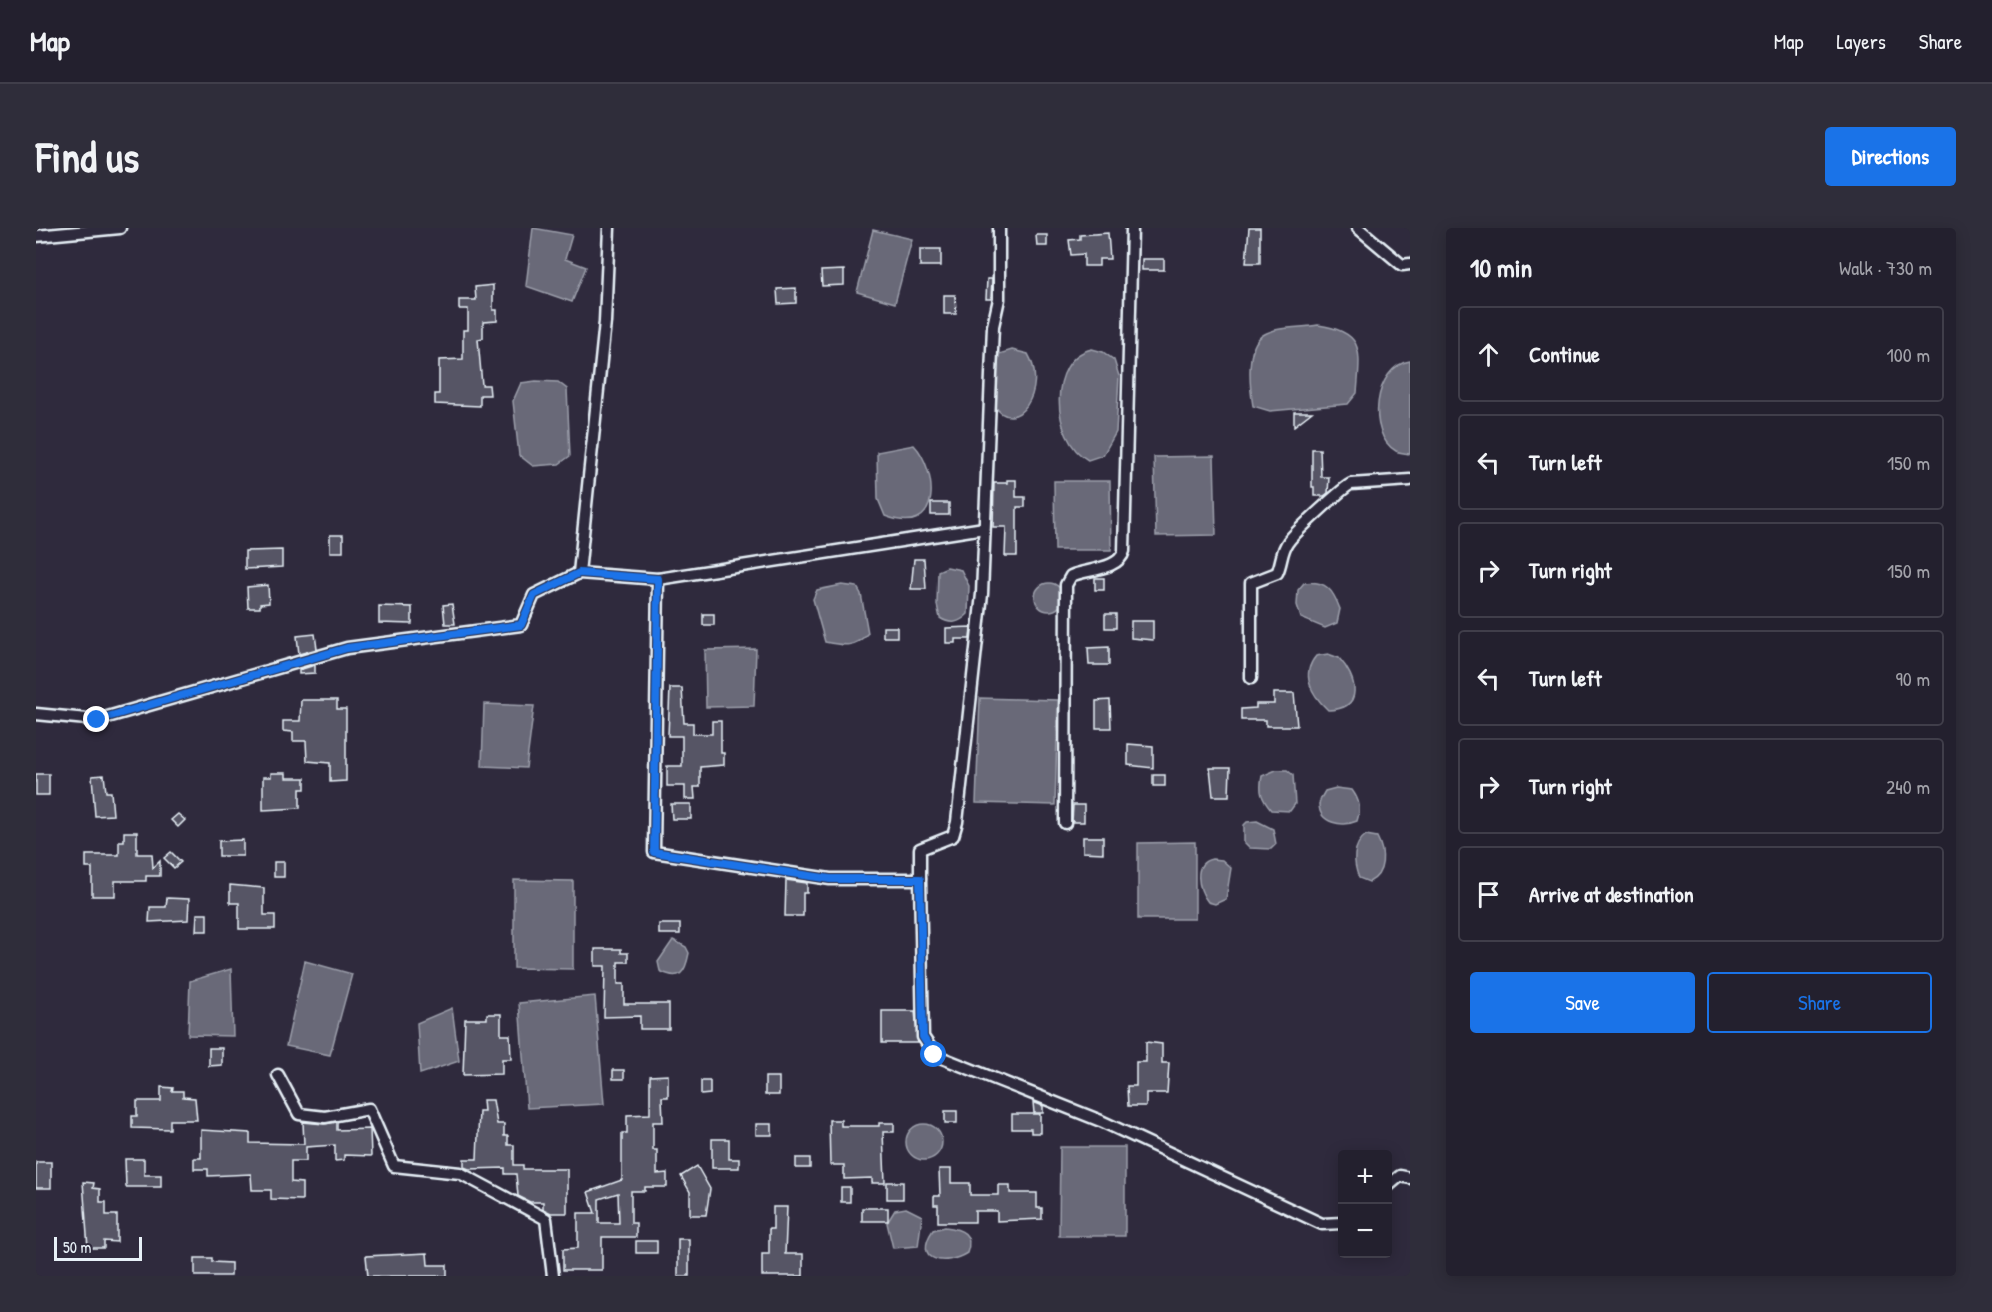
<!DOCTYPE html>
<meta charset="utf-8">
<style>
body{margin:0;font-family:"Patrick Hand",sans-serif;background:#2f2d3a;color:#f1f3f6}
.controls{position:absolute;right:18px;bottom:18px;display:grid;overflow:hidden;border-radius:6px;box-shadow:0 3px 15px #0003}
.controls button{width:54px;height:54px;display:grid;place-items:center;padding:0;border:0;border-bottom:2px solid #403e4a;background:#23202e;color:#f1f3f6;font:30px sans-serif}
.scale{position:absolute;left:18px;bottom:15px;width:88px;box-sizing:border-box;padding-left:6px;border:3px solid #e8f1f8;border-top:0;font-size:16px;line-height:21px;white-space:nowrap;color:#e8f1f8;-webkit-text-stroke:4px #2f2a3d;paint-order:stroke}
.stop{position:absolute;width:18px;height:18px;margin:-14px;border:4px solid #1a73e8;border-radius:50%;background:#fff}
.stop.end{background:#1a73e8;border-color:#fff;box-shadow:0 2px 6px #0008}
.list{margin:0;padding:0;list-style:none}
h2{display:flex;justify-content:space-between;align-items:center;height:78px;margin:0;padding:0 24px;font-size:26px}
h2 small{font-size:20px;font-weight:400;color:#a3a3aa}
.list li{display:grid;grid-template-columns:39px 1fr auto;gap:18px;align-items:center;box-sizing:border-box;height:96px;margin:0 12px 12px;padding:0 12px;border:2px solid #403e4a;border-radius:6px}
.list b{display:block;font-size:22px;white-space:nowrap}
.list em{font-size:20px;font-style:normal;color:#a3a3aa}
.actions{display:flex;gap:12px;padding:18px 24px}
.actions a{flex:1;padding:14px 0;border:2px solid #1a73e8;border-radius:6px;text-align:center;font-size:21px;color:#1a73e8}
.actions .main{background:#1a73e8;color:#fff}
.icon{flex:none;width:33px;height:33px;fill:none;stroke:currentColor;stroke-width:2;stroke-linecap:round;stroke-linejoin:round}
.map{position:relative;flex:none;width:1374px;height:1048px;overflow:hidden;border-radius:6px}
header{display:flex;align-items:center;gap:36px;box-sizing:border-box;height:84px;padding:0 30px;background:#23202e;border-bottom:2px solid #403e4a}
header strong{font-size:28px}
nav{display:flex;gap:33px;margin-inline-start:auto;font-size:21px}
.intro{display:flex;align-items:center;justify-content:space-between;box-sizing:border-box;height:144px;padding:0 36px}
h1{margin:0;font-size:42px}
.button{padding:15px 27px;border-radius:6px;background:#1a73e8;color:#fff;font-size:21px;font-weight:700}
main{display:flex;gap:36px;padding:0 36px}
aside{flex:1;background:#23202e;border-radius:6px;box-shadow:0 3px 15px #0003}
.map>svg:first-child{display:block}
.water{fill:#696978;stroke:#9c9fab;stroke-width:1.5}
.building{fill:#575565;stroke:#e8f1f8;stroke-width:1.5;fill-rule:evenodd}
.lines{fill:none;stroke-linecap:round;stroke-linejoin:round}
.street-casing{stroke:#e8f1f8;stroke-width:15}
.street{stroke:#2f2a3d;stroke-width:10}
.route{stroke:#1a73e8;stroke-width:8}
</style>
<header>
<strong>Map</strong>
<nav><a>Map</a><a>Layers</a><a>Share</a></nav>
</header>
<div class="intro"><h1>Find us</h1><a class="button">Directions</a></div>
<main>
<div class="map">
<svg width="1374" height="1048" viewBox="0 0 1374 1048">
<rect width="100%" height="100%" fill="#2f2a3d"/>
<filter id="ink" filterUnits="userSpaceOnUse"><feTurbulence type="fractalNoise" baseFrequency=".0167" numOctaves="2"/><feDisplacementMap in="SourceGraphic" scale="12" xChannelSelector="R" yChannelSelector="G"/><feConvolveMatrix kernelMatrix="1 2 1 2 8 2 1 2 1" color-interpolation-filters="sRGB"/></filter>
<g filter="url(#ink)">
<g class="water">
<polygon points="497,0 536,7 529,31 550,39 536,74 490,58"/>
<polygon points="837,2 876,11 859,75 821,64"/>
<path d="M1282,97C1330,104 1324,124 1321,165L1312,176L1234,183L1217,178C1214,160 1209,118 1227,107C1241,98 1266,100 1282,97Z"/>
<path d="M1056,121L1067,124L1078,132L1083,148L1080,204L1067,227L1052,232C1015,212 1011,130 1056,121Z"/>
<path d="M976,122L992,126C1013,162 979,210 958,177L963,126Z"/>
<path d="M1374,133V226C1370,225 1364,225 1360,223C1330,206 1338,138 1374,133Z"/>
<polygon points="500,153 522,154 531,161 534,228 523,236 497,238 483,227 477,173 485,155"/>
<path d="M878,217C901,241 909,311 849,288L842,271L841,224Z"/>
<polygon points="1178,228 1180,307 1120,308 1118,229"/>
<polygon points="1018,253 1074,253 1075,322 1019,322"/>
<path d="M911,339L925,342L933,358L932,386C923,395 915,397 904,390L901,377L902,343Z"/>
<path d="M1268,355C1290,352 1297,362 1304,381L1301,395L1289,400L1265,390L1261,377L1262,362Z"/>
<circle cx="1013" cy="369" r="14"/>
<path d="M806,357L821,359L825,366L832,405C819,420 808,418 789,414L777,371L781,362Z"/>
<polygon points="720,421 718,478 670,479 669,422"/>
<path d="M1292,426L1303,430C1321,450 1329,481 1292,482C1276,467 1264,447 1280,428Z"/>
<polygon points="944,470 1022,472 1019,577 940,575"/>
<polygon points="448,476 498,478 490,540 446,538"/>
<path d="M1240,542H1251L1257,547L1259,576L1254,583L1235,582C1225,570 1223,563 1226,548Z"/>
<path d="M1300,560L1316,562C1324,573 1325,580 1321,593C1307,599 1283,596 1283,576C1284,572 1287,566 1289,563Z"/>
<polygon points="1221,593 1237,601 1240,616 1235,621 1214,620 1208,614 1208,597 1211,594"/>
<path d="M1330,607L1341,609C1349,624 1350,646 1333,654L1323,650C1317,635 1316,617 1330,607Z"/>
<polygon points="1159,614 1159,691 1102,691 1102,615"/>
<path d="M1176,631L1186,632L1195,640L1190,671L1179,676L1172,674C1162,661 1156,635 1176,631Z"/>
<polygon points="478,652 537,653 537,741 478,740"/>
<path d="M637,712L650,719L653,725C649,746 644,753 624,743L622,734Z"/>
<polygon points="269,733 316,746 294,827 250,818"/>
<polygon points="195,741 197,808 152,807 154,753"/>
<polygon points="559,768 568,876 491,880 483,775"/>
<polygon points="416,780 423,833 384,846 381,795"/>
<circle cx="888" cy="914" r="18"/>
<polygon points="1024,919 1089,919 1089,1008 1023,1008"/>
<polygon points="870,980 886,988 882,1018 857,1020 851,995 859,982"/>
<path d="M909,999C926,1001 938,1006 931,1025C909,1039 876,1033 897,1002Z"/>
</g>
<g class="building">
<polygon points="1213,0 1224,0 1224,35 1210,35"/>
<polygon points="1072,5 1074,31 1063,31 1063,38 1048,38 1048,26 1035,27 1033,12 1044,11 1044,7"/>
<polygon points="1000,7 1011,7 1011,18 1001,18"/>
<rect x="884" y="21" width="21" height="17"/>
<rect x="1106" y="31" width="22" height="11"/>
<polygon points="808,42 808,57 786,58 785,43"/>
<polygon points="951,51 956,51 955,71 950,71"/>
<polygon points="457,57 457,82 461,82 461,93 447,94 447,110 442,111 446,157 453,157 454,167 444,167 444,178 399,176 399,166 403,166 403,132 427,131 427,102 432,102 432,81 423,81 423,72 440,72 439,59"/>
<polygon points="760,60 760,75 742,76 741,61"/>
<polygon points="908,67 919,67 920,86 908,86"/>
<polygon points="1258,184 1276,184 1258,198"/>
<polygon points="1276,221 1284,221 1285,249 1293,249 1292,265 1288,268 1278,268 1278,259 1276,259"/>
<polygon points="971,252 980,252 980,269 989,269 989,279 981,279 981,328 969,328 970,299 957,299 958,255 971,255"/>
<rect x="895" y="275" width="18" height="12"/>
<rect x="294" y="307" width="13" height="17"/>
<polygon points="246,322 246,339 209,341 209,323"/>
<polygon points="878,331 888,331 890,361 875,361"/>
<rect x="1059" y="350" width="9" height="12"/>
<polygon points="232,357 233,375 224,376 224,380 212,380 211,359"/>
<polygon points="416,376 419,396 409,396 407,377"/>
<polygon points="343,378 376,379 376,396 343,395"/>
<rect x="667" y="386" width="11" height="11"/>
<rect x="1069" y="386" width="11" height="14"/>
<polygon points="1095,393 1117,393 1117,412 1095,410"/>
<rect x="847" y="399" width="14" height="10"/>
<polygon points="935,399 934,411 919,411 919,415 910,415 910,400"/>
<polygon points="279,406 281,421 263,426 261,408"/>
<polygon points="1073,419 1073,437 1053,437 1052,420"/>
<polygon points="279,437 279,445 263,446 263,442"/>
<polygon points="634,460 646,460 648,495 657,495 657,506 676,506 676,493 685,493 685,525 688,525 688,537 664,539 664,559 658,559 659,571 649,571 649,558 631,558 631,538 646,538 646,508 632,508"/>
<polygon points="1238,465 1258,465 1261,498 1230,498 1230,492 1205,492 1205,481 1220,480 1220,476 1238,476"/>
<polygon points="265,472 301,472 301,481 310,481 310,553 294,554 294,535 271,533 270,513 257,513 257,504 247,503 247,493 264,493"/>
<polygon points="1074,472 1075,500 1060,500 1060,473"/>
<polygon points="1092,516 1117,518 1117,540 1092,537"/>
<polygon points="1174,540 1194,540 1193,568 1177,568"/>
<polygon points="235,545 250,545 250,550 269,550 269,561 264,561 264,580 227,582 227,549 235,549"/>
<rect x="0" y="546" width="13" height="21"/>
<polygon points="68,547 70,564 75,564 77,587 59,588 56,548"/>
<rect x="1117" y="547" width="12" height="11"/>
<polygon points="635,576 655,576 655,591 636,591"/>
<polygon points="1037,577 1048,577 1048,594 1036,594"/>
<polygon points="142,586 149,592 142,599 135,592"/>
<polygon points="88,604 101,604 101,626 116,626 117,640 124,633 124,648 110,648 110,653 79,653 79,668 56,668 56,640 50,640 50,627 83,627 83,613 88,613"/>
<polygon points="1047,609 1067,609 1067,625 1047,624"/>
<polygon points="207,612 207,628 183,628 183,613"/>
<polygon points="135,624 145,634 138,640 128,630"/>
<rect x="238" y="634" width="10" height="15"/>
<polygon points="750,652 771,655 771,665 767,665 767,688 749,688"/>
<polygon points="194,657 228,660 228,687 239,687 239,701 203,701 203,675 194,675"/>
<polygon points="131,670 153,671 152,692 113,694 114,679 130,679"/>
<polygon points="161,686 171,686 171,703 160,703"/>
<rect x="623" y="696" width="21" height="10"/>
<polygon points="559,721 585,721 585,725 592,725 592,734 582,734 582,756 588,756 588,776 633,776 633,801 604,801 604,788 568,789 569,738 559,738"/>
<polygon points="846,783 879,783 882,815 846,815"/>
<polygon points="451,786 465,786 465,807 474,807 475,831 466,831 466,846 427,847 429,791 451,791"/>
<polygon points="1110,814 1126,816 1126,835 1133,835 1131,865 1110,865 1110,878 1092,878 1091,858 1100,858 1100,834 1110,834"/>
<polygon points="173,820 186,820 186,837 173,838"/>
<rect x="577" y="842" width="11" height="9"/>
<path d="M632,847V869H626L627,894H617V922H621V946L631,945V959H609V963H595V995H600V1009H566V1042H527V1021L542,1020V985H559L552,964L586,952V905H591V887L614,886V848ZM582,965L583,995H563V971Z"/>
<rect x="729" y="849" width="14" height="18"/>
<polygon points="665,853 674,853 674,866 665,867"/>
<polygon points="125,859 137,860 136,863 147,863 147,869 159,870 161,892 134,892 134,901 96,900 96,888 101,888 101,873 125,873"/>
<polygon points="447,872 457,872 461,896 468,896 468,908 472,908 472,917 478,917 478,937 487,937 487,941 531,941 531,985 515,985 507,981 507,974 494,974 482,968 480,946 469,946 469,940 433,941 428,939 428,931 441,931 443,883 448,883"/>
<polygon points="997,874 1007,878 1007,885 998,885"/>
<rect x="909" y="883" width="12" height="12"/>
<polygon points="976,886 1004,886 1004,905 995,905 995,901 976,901"/>
<polygon points="793,892 805,892 805,898 843,898 843,895 858,895 858,904 847,904 849,955 836,955 836,950 808,951 808,937 794,937"/>
<polygon points="267,894 288,896 301,894 301,902 334,901 335,928 308,927 308,932 299,933 299,917 270,919 270,933 255,933 255,954 266,955 266,972 235,971 235,962 216,962 215,946 172,948 172,941 158,941 158,930 165,930 165,902 214,905 214,915 268,916"/>
<rect x="720" y="896" width="16" height="11"/>
<polygon points="676,911 693,911 693,931 703,931 703,940 676,940"/>
<rect x="760" y="930" width="14" height="10"/>
<polygon points="89,931 108,931 108,947 125,947 125,959 90,959"/>
<rect x="0" y="934" width="15" height="26"/>
<polygon points="661,938 674,961 670,987 654,987 654,964 645,948"/>
<polygon points="903,941 915,941 915,955 934,955 934,967 962,967 962,957 974,957 974,965 1001,965 1001,980 1006,980 1006,991 961,993 961,983 939,983 939,994 902,994 902,977 898,977 898,968 904,968"/>
<polygon points="47,954 58,955 57,960 64,961 64,974 70,974 70,987 81,987 81,1014 68,1013 68,1020 52,1020"/>
<rect x="851" y="954" width="16" height="17"/>
<rect x="805" y="959" width="9" height="15"/>
<polygon points="737,979 751,979 749,1026 767,1026 767,1048 726,1048 726,1026 733,1026 733,1001 737,1001"/>
<rect x="826" y="980" width="26" height="13"/>
<rect x="642" y="1011" width="11" height="37"/>
<rect x="600" y="1013" width="21" height="12"/>
<polygon points="391,1025 392,1037 411,1037 411,1048 332,1048 330,1028"/>
<polygon points="159,1030 176,1030 176,1034 195,1035 195,1048 159,1048"/>
</g>
<g class="lines">
<g class="street-casing">
<g id="street">
<polyline points="1322,0 1366,37 1374,36"/>
<polyline points="0,8 84,0"/>
<polyline points="543,345 622,351 948,300"/>
<polyline points="622,351 618,624 794,651 884,651 884,621 917,608 921,594 946,366 957,98 963,71 963,0"/>
<path d="M1215,450V355L1241,345C1246,335 1245,323 1252,314C1257,306 1309,258 1315,256L1374,252"/>
<polyline points="0,486 61,492 311,420 485,397 498,367 543,345 569,94 573,0"/>
<path d="M1029,595L1030,357L1035,348C1050,341 1083,342 1088,323L1096,0"/>
<polyline points="884,651 887,809 899,827 1065,893 1286,996 1306,995"/>
<polyline points="242,847 263,886 289,889 333,881 358,938 424,945 510,991 517,1048"/>
<polyline points="1352,958 1364,948 1374,950"/>
</g>
</g>
<use href="#street" class="street"/>
</g>
</g>
<g class="lines" filter="url(#ink)">
<polyline class="route" points="61,492 311,420 485,397 498,367 543,345 622,351 618,624 794,651 884,651 887,809 898,827"/>
</g>
</svg>
<div class="controls">
<button>+</button>
<button>−</button>
</div>
<div class="scale">50 m</div>
<div class="stop" style="left:898px;top:827px"></div>
<div class="stop end" style="left:61px;top:492px"></div>
</div>
<aside>
<h2>10 min<small>Walk · 730 m</small></h2>
<ul class="list">
<li><svg class="icon" aria-label="ahead" viewBox="0 0 24 24"><path d="M12 20V5M6 11l6-6 6 6"/></svg><div><b>Continue</b></div><em>100 m</em></li>
<li><svg class="icon" aria-label="left" viewBox="0 0 24 24"><path d="M17 20v-9H6M10 6l-5 5 5 5"/></svg><div><b>Turn left</b></div><em>150 m</em></li>
<li><svg class="icon" aria-label="right" viewBox="0 0 24 24"><path d="M7 20v-9h11M14 6l5 5-5 5"/></svg><div><b>Turn right</b></div><em>150 m</em></li>
<li><svg class="icon" aria-label="left" viewBox="0 0 24 24"><path d="M17 20v-9H6M10 6l-5 5 5 5"/></svg><div><b>Turn left</b></div><em>90 m</em></li>
<li><svg class="icon" aria-label="right" viewBox="0 0 24 24"><path d="M7 20v-9h11M14 6l5 5-5 5"/></svg><div><b>Turn right</b></div><em>240 m</em></li>
<li><svg class="icon" aria-label="arrive" viewBox="0 0 24 24"><path d="M6 21V4h12l-3 4 3 4H6"/></svg><div><b>Arrive at destination</b></div></li>
</ul>
<div class="actions"><a class="main">Save</a><a>Share</a></div>
</aside>
</main>
